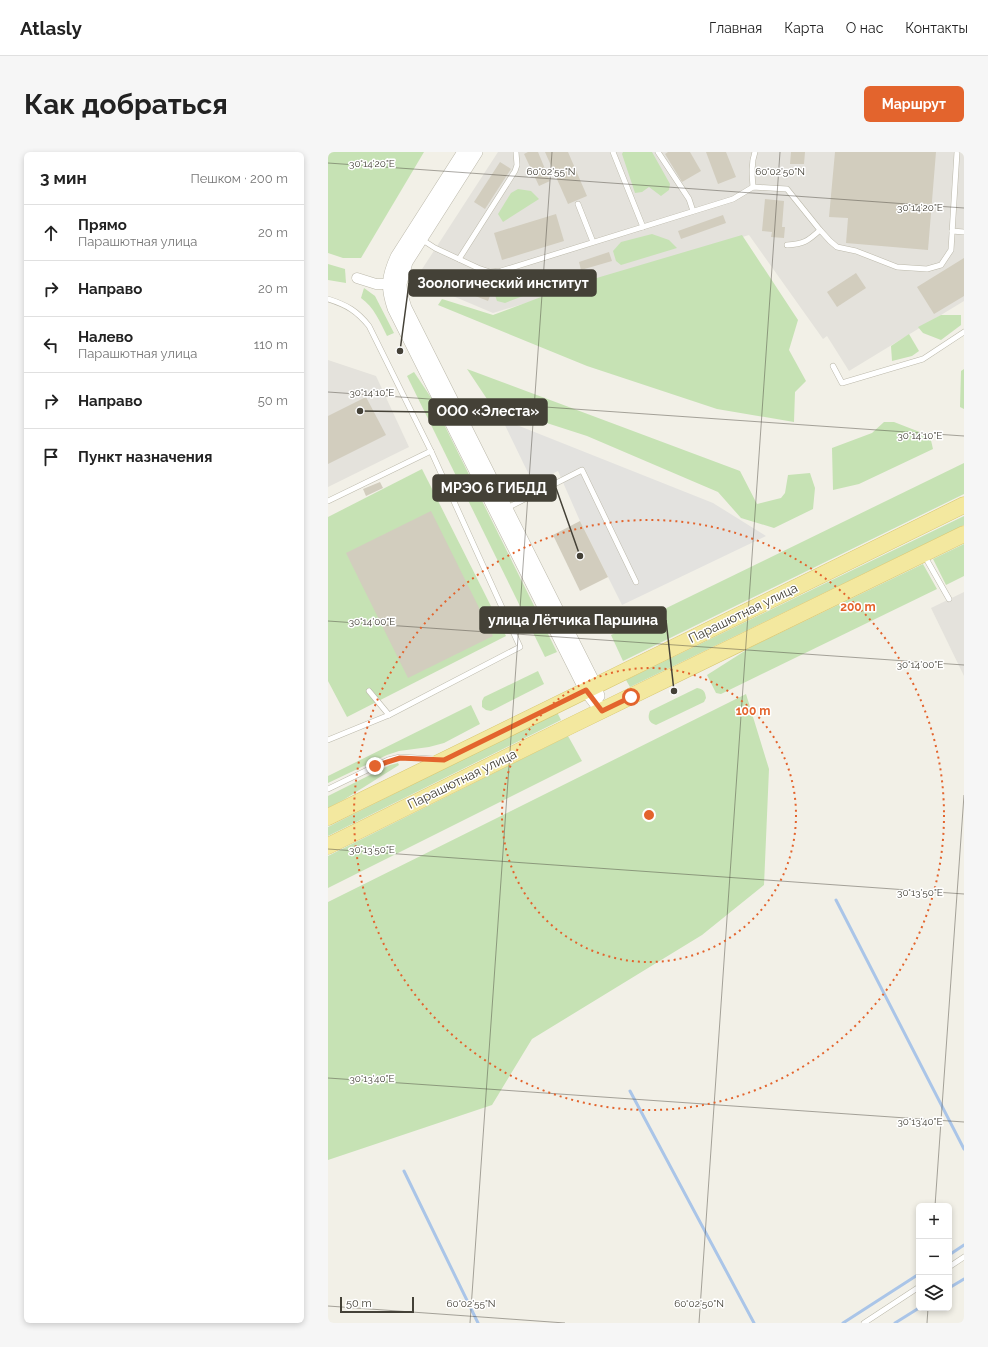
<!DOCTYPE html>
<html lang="ru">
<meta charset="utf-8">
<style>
body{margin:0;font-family:Raleway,sans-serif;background:#f6f6f6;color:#222}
.controls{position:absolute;right:12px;bottom:12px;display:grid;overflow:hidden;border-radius:6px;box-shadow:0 2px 6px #0003}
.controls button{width:36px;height:36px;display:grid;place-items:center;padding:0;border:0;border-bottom:1px solid #e0e0e0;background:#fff;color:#222;font:20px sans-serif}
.scale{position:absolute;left:12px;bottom:10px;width:74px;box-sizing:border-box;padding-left:4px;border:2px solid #444137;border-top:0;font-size:11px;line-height:14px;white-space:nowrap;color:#444137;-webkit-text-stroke:3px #fff;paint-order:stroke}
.stop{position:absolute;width:12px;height:12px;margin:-9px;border:3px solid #e3642d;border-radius:50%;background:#fff}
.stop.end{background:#e3642d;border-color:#fff;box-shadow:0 1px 4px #0008}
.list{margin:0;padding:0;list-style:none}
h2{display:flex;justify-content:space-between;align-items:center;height:52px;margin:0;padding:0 16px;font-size:17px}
h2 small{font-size:13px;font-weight:400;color:#767676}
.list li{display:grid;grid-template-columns:26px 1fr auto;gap:12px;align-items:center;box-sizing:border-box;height:56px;padding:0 16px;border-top:1px solid #e0e0e0}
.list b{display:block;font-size:15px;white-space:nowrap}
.list p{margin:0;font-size:13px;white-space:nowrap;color:#767676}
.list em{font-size:13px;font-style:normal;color:#767676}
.icon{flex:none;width:22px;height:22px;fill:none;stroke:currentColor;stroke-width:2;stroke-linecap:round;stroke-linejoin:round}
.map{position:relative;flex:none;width:636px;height:1171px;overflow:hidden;border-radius:6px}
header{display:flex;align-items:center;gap:24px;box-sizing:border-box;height:56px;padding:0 20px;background:#fff;border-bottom:1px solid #e0e0e0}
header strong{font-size:19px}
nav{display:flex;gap:22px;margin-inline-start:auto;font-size:14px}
.intro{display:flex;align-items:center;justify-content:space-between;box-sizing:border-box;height:96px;padding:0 24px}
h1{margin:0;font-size:28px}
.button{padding:10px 18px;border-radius:6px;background:#e3642d;color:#fff;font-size:14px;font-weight:700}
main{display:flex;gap:24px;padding:0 24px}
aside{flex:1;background:#fff;border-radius:6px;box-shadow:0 2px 6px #0003}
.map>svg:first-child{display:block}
.industrial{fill:#e4e2dc}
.green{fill:#c6e2b4}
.parking{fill:#e3e2df}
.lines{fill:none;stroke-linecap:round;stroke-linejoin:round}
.stream{stroke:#aac5e8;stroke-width:3}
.building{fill:#d2cdbe}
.service-casing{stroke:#bcb9ab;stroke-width:6}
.minor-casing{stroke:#bcb9ab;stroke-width:11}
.tertiary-casing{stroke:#bcb9ab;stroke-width:14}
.primary-casing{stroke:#d7c770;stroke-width:17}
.service{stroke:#fff;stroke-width:5}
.minor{stroke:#fff;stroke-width:10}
.tertiary{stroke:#fff;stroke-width:13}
.primary{stroke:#f3e89f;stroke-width:16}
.route{stroke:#e3642d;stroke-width:5}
.ticks{fill:none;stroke:#444137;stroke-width:1;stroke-opacity:0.45}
.ring{fill:none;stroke:#e3642d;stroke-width:2;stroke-dasharray:2 4}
.labels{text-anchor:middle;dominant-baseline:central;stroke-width:3;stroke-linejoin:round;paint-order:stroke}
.street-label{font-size:13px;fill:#444137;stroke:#fff}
.ticks-label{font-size:10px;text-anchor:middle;fill:#444137;stroke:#fff;stroke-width:3;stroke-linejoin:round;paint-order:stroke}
.centre{fill:#e3642d;stroke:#fff;stroke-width:2}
.ring-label{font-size:12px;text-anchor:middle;font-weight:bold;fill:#e3642d;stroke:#fff;stroke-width:3;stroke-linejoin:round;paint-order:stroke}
.leader{fill:none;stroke:#444137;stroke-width:1.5}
.callout-dot{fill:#444137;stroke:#fff;stroke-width:1.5}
.callout{fill:#444137;stroke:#444137;stroke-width:1.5}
.callout-label{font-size:14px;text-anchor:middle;font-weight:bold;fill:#fff}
</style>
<header>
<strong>Atlasly</strong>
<nav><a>Главная</a><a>Карта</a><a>О нас</a><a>Контакты</a></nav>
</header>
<div class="intro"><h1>Как добраться</h1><a class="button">Маршрут</a></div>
<main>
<aside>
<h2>3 мин<small>Пешком · 200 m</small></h2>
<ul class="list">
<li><svg class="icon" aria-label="ahead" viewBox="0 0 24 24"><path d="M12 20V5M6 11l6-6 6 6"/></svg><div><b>Прямо</b><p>Парашютная улица</p></div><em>20 m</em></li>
<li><svg class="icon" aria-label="right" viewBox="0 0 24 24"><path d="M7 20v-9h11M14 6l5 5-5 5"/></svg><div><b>Направо</b></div><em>20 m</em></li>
<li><svg class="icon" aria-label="left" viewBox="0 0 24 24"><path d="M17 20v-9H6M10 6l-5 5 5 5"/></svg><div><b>Налево</b><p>Парашютная улица</p></div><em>110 m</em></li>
<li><svg class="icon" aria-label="right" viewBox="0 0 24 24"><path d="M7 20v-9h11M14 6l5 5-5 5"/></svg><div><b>Направо</b></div><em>50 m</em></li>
<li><svg class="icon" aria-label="arrive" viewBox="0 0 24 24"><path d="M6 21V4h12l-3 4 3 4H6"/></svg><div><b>Пункт назначения</b></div></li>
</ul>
</aside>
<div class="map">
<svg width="636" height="1171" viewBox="0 0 636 1171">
<rect width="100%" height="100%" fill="#f2f0e7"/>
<g class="industrial">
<polygon points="170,0 636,0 636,149 521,219 499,184 495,187 421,83 165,161 87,128"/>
<polygon points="0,208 48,224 81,295 0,335"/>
<polygon points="636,440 636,524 603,456"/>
</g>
<g class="green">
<polygon points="0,0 96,0 33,106 15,106 0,101"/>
<polygon points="295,0 324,0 342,32 341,38 333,44 321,35 314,40 307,41 294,2"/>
<polygon points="190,37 203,39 211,47 175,70 170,62 183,41"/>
<polygon points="324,82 341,88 349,96 293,113 288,109 285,99 293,90"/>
<polygon points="414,83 470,168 461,198 478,229 467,240 466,270 389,257 259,214 110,153 114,147 165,163 221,142 272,125"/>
<polygon points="0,112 17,117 18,131 0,128"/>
<path d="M201,118L213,119L217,131L216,136L177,151L169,149L167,143C175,124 183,124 201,118Z"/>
<path d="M36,136L47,144L66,181L59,184C52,170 46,155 33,146Z"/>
<polygon points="613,163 633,163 633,173 613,188 595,181 590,175"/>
<polygon points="581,182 591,199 584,204 564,209 563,194"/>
<polygon points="139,217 412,319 429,352 453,346 457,341 460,323 482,321 487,336 485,357 446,376 413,366 390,340 259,284 163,253"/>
<polygon points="636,217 636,257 632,255 633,219"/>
<polygon points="86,220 102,244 229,500 217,505 79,224"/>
<polygon points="556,270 566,270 602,284 605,297 531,332 505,338 504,296 544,281"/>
<polygon points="636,311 636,342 295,509 283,483"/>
<polygon points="94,317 178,484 19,565 0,529 0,365"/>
<polygon points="636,364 636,373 302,535 298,528"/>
<polygon points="636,392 636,424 618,433 605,407"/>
<polygon points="595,412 609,437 393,542 388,541 379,523 423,495"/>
<polygon points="210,519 216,532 163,559 158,558 154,555 154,549 156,545"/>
<path d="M369,536C376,537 377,540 378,546L376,550L328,573C321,571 319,566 322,559Z"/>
<polygon points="418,542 441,617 436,733 374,783 204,887 164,953 0,1008 0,750"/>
<polygon points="143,553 152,572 116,591 101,595 71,599 59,603 0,631 0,624"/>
<polygon points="229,560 233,568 0,684 0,675"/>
<polygon points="240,584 254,609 0,736 0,704"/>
<polygon points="70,611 71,613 17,647 0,656 0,644 62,613"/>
</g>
<polygon class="parking" points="174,267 385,351 438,384 294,453 252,369 230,319 205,331"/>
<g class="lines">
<g class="stream">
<polyline points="508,748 636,997"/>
<polyline points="302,939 426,1171"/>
<polyline points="76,1019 150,1171"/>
<polyline points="621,1103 636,1093"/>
<polyline points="621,1136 636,1127"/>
<polyline points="515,1171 591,1122"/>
<polyline points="567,1171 591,1156"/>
</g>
</g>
<g class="building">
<polygon points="200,0 210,0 222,29 211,34 196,2"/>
<polygon points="217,0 240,0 259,44 240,52"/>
<polygon points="340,0 362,0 373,19 354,30 337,2"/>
<polygon points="378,0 398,0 408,25 390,32"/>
<polygon points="463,0 477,0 476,12 462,12"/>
<polygon points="507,0 608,0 600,98 518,91 520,66 501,65"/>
<polygon points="172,10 183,17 157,57 146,50"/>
<polygon points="437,47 456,49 454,75 457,75 456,86 443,85 444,80 434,79"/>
<polygon points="228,62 236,89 174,108 166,81"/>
<polygon points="395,63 398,71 353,87 350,79"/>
<polygon points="281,100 284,109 253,118 251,110"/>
<polygon points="636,106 636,144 606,162 589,135"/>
<polygon points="528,121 538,136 509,155 499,140"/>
<polygon points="121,122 164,139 160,149 117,132"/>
<polygon points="38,245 58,283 0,312 0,264"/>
<polygon points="52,330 55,336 38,344 35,337"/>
<polygon points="103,359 165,484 80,526 18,401"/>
<polygon points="252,369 280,425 252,439 225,383"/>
</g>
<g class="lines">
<g class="service-casing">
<g id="service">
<polyline points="285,0 315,75"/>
<polyline points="330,0 361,47 365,59"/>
<path d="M425,35C424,23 423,11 427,0"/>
<polyline points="250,52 265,90"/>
<polyline points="624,79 636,80"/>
<polyline points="93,87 107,96 150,116 162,120 173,119 405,47 425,35 459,37 492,78 502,89 509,95 528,99 569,115 599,117 613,113 623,98 629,0"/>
<path d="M459,93C476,92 480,89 492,78"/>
<polyline points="131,107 187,19 189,13 188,0"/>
<path d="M0,147C19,153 29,159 41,174L103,299L192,495L61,563L0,588"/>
<polyline points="505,214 514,231 595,207 636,180"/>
<polyline points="0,349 103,299"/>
<polyline points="179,356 254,318 308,430"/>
<polyline points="596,403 621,447"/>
<polyline points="41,539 61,563"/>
<polyline points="0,637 60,608 72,605 107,607"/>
<polyline points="621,1115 636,1105"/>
<polyline points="536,1171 591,1135"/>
</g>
</g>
<g class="minor-casing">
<polyline id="minor" points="29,126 48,132 60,132"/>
</g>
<g class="tertiary-casing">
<g id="tertiary">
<path d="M136,0L69,105C60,125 59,135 66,156L258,538L274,559"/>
<polyline points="148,0 78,110 72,132 73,143 77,156 267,534 270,544"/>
</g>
</g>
<g class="primary-casing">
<g id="primary">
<polyline points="0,665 636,353"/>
<polyline points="0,694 240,575 636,382"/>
</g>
</g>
<use href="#service" class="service"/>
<use href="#minor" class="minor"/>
<use href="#tertiary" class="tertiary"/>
<use href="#primary" class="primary"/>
</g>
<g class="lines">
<polyline class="route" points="47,614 72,606 116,608 258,538 274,559 303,545"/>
</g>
<path class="ticks" d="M0,11L636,56M0,240L636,284M0,469L636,513M0,697L636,742M0,926L636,970M607,1054L636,643M0,1154L237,1171M142,1171L224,0M371,1171L452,0M599,1171L600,1156"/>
<g class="ring">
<circle cx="321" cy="663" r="147"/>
<circle cx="321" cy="663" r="295"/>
</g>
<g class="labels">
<g class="street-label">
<text transform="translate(415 461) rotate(-26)">Парашютная улица</text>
<text transform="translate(134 627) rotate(-26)">Парашютная улица</text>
</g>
</g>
<g class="ticks-label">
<text x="44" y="15">30°14'20"E</text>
<text x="223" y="23">60°02'55"N</text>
<text x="452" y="23">60°02'50"N</text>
<text x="592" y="59">30°14'20"E</text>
<text x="44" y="244">30°14'10"E</text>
<text x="592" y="287">30°14'10"E</text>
<text x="44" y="473">30°14'00"E</text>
<text x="592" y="516">30°14'00"E</text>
<text x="44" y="701">30°13'50"E</text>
<text x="592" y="744">30°13'50"E</text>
<text x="44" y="930">30°13'40"E</text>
<text x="592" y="973">30°13'40"E</text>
<text x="143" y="1155">60°02'55"N</text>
<text x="371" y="1155">60°02'50"N</text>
</g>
<circle cx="321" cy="663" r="6" class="centre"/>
<g class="ring-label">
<text x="530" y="459">200 m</text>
<text x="425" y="563">100 m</text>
</g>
<path class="leader" d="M72 199L81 131M32 259L101 260M252 404L228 336M346 539L338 468"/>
<g class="callout-dot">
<circle cx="72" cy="199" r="4"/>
<circle cx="32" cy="259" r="4"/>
<circle cx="252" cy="404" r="4"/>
<circle cx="346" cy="539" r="4"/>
</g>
<g class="callout">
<rect x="81" y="118" width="187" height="26" rx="4"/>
<rect x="101" y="247" width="118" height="26" rx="4"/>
<rect x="105" y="323" width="123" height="26" rx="4"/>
<rect x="152" y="455" width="186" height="26" rx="4"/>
</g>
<g class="callout-label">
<text x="175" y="136">Зоологический институт</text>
<text x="160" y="264">ООО «Элеста»</text>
<text x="166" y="341">МРЭО 6 ГИБДД</text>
<text x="245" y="473">улица Лётчика Паршина</text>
</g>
</svg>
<div class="controls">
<button>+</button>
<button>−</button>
<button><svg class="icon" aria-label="layers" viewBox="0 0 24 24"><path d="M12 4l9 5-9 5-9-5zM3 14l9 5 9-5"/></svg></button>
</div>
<div class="scale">50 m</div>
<div class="stop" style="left:303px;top:545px"></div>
<div class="stop end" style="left:47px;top:614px"></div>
</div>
</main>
